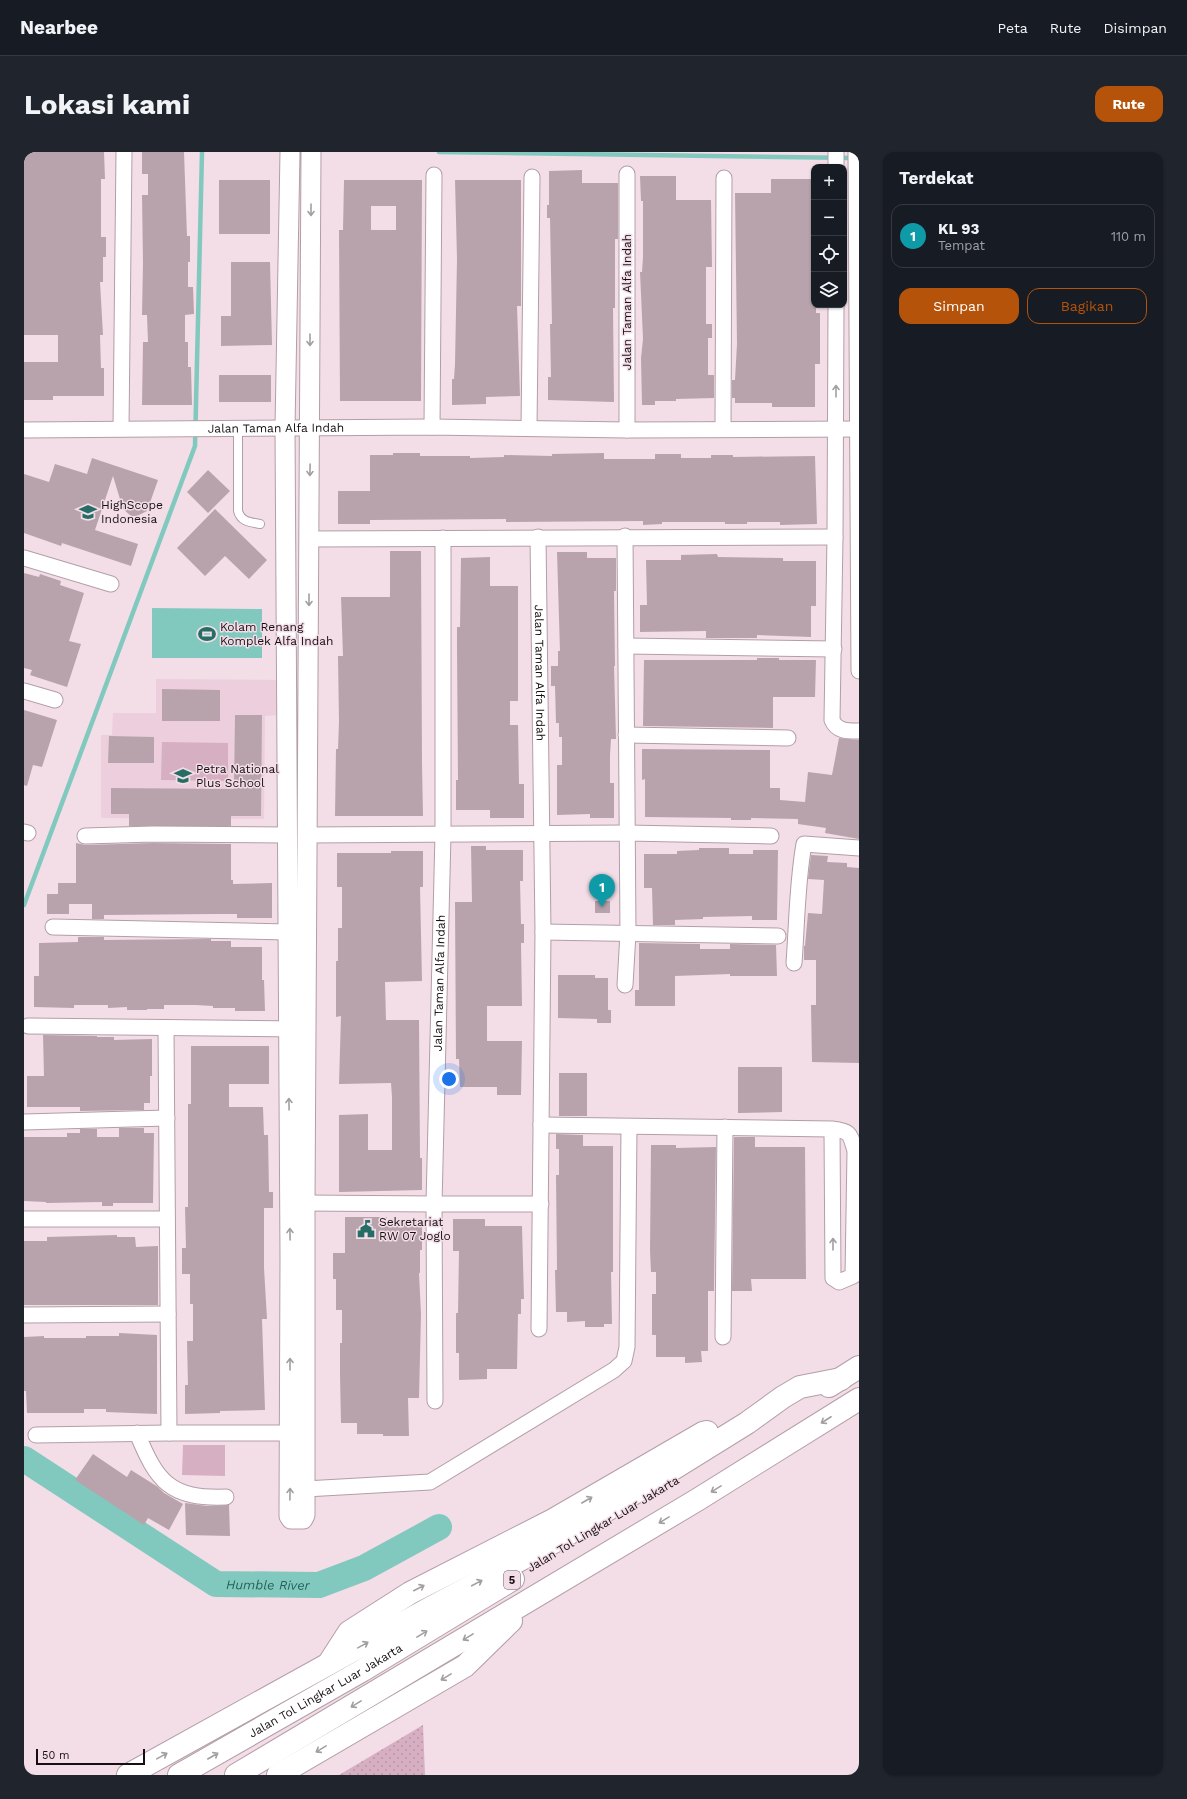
<!DOCTYPE html>
<html lang="id">
<meta charset="utf-8">
<style>
body{margin:0;font-family:"Work Sans",sans-serif;background:#20242c;color:#f1f3f6}
.controls{position:absolute;right:12px;top:12px;display:grid;overflow:hidden;border-radius:8px;box-shadow:0 1px 3px #0004}
.controls button{width:36px;height:36px;display:grid;place-items:center;padding:0;border:0;border-bottom:1px solid #363941;background:#171b24;color:#f1f3f6;font:20px sans-serif}
.scale{position:absolute;left:12px;bottom:10px;width:109px;box-sizing:border-box;padding-left:4px;border:2px solid #160f12;border-top:0;font-size:11px;line-height:14px;white-space:nowrap;color:#160f12;-webkit-text-stroke:3px #f3dde7;paint-order:stroke}
.you{position:absolute;left:425px;top:927px;width:14px;height:14px;margin:-10px;border:3px solid #fff;border-radius:50%;background:#1a73e8;box-shadow:0 0 0 6px #1a73e833}
.badge{display:grid;place-items:center;width:26px;height:26px;border-radius:50%;background:#b45309;color:#fff;font-size:13px;font-weight:700}
.pin{position:absolute;translate:-50% -33px;filter:drop-shadow(0 1px 2px #0008)}
.pin::after{content:'';position:absolute;top:21px;width:14px;height:12px;background:inherit;clip-path:polygon(0 0,100% 0,50% 100%)}
.list{margin:0;padding:0;list-style:none}
h2{display:flex;justify-content:space-between;align-items:center;height:52px;margin:0;padding:0 16px;font-size:17px}
h2 small{font-size:13px;font-weight:400;color:#9ea1a6}
.list li{display:grid;grid-template-columns:26px 1fr auto;gap:12px;align-items:center;box-sizing:border-box;height:64px;margin:0 8px 8px;padding:0 8px;border:1px solid #363941;border-radius:12px}
.list b{display:block;font-size:15px;white-space:nowrap}
.list p{margin:0;font-size:13px;white-space:nowrap;color:#9ea1a6}
.list em{font-size:13px;font-style:normal;color:#9ea1a6}
.actions{display:flex;gap:8px;padding:12px 16px}
.actions a{flex:1;padding:9px 0;border:1px solid #b45309;border-radius:12px;text-align:center;font-size:14px;color:#b45309}
.actions .main{background:#b45309;color:#fff}
.icon{flex:none;width:22px;height:22px;fill:none;stroke:currentColor;stroke-width:2;stroke-linecap:round;stroke-linejoin:round}
.map{position:relative;flex:none;width:835px;height:1623px;overflow:hidden;border-radius:12px}
header{display:flex;align-items:center;gap:24px;box-sizing:border-box;height:56px;padding:0 20px;background:#171b24;border-bottom:1px solid #363941}
header strong{font-size:19px}
nav{display:flex;gap:22px;margin-inline-start:auto;font-size:14px}
.intro{display:flex;align-items:center;justify-content:space-between;box-sizing:border-box;height:96px;padding:0 24px}
h1{margin:0;font-size:28px}
.button{padding:10px 18px;border-radius:12px;background:#b45309;color:#fff;font-size:14px;font-weight:700}
main{display:flex;gap:24px;padding:0 24px}
aside{flex:1;background:#171b24;border-radius:12px;box-shadow:0 1px 3px #0004}
.map>svg:first-child{display:block}
.built{fill:#eccedd}
.grass{fill:url(#grass-dots)}
.park{fill:#d7afc3}
.water{fill:#81c9be}
.lines{fill:none;stroke-linecap:round;stroke-linejoin:round}
.stream{stroke:#81c9be;stroke-width:4.5}
.river{stroke:#81c9be;stroke-width:26}
.building{fill:#b8a3ad;fill-rule:evenodd}
.service-casing{stroke:#b39ea8;stroke-width:10}
.minor-casing{stroke:#b39ea8;stroke-width:17}
.tertiary-casing{stroke:#b39ea8;stroke-width:21}
.motorway-casing{stroke:#b39ea8;stroke-width:24}
.service{stroke:#fff;stroke-width:8}
.minor{stroke:#fff;stroke-width:15}
.tertiary{stroke:#fff;stroke-width:19}
.motorway{stroke:#fff;stroke-width:22}
.oneway{stroke:#a29fa0}
.labels{text-anchor:middle;dominant-baseline:central;stroke-width:3;stroke-linejoin:round;paint-order:stroke}
.shield{fill:#f3dde7;stroke:#584d52;stroke-width:1}
.shield-label{font-size:11px;font-weight:bold;fill:#160f12}
.street-label{font-size:12px;fill:#160f12;stroke:#f3dde7}
.poi-label{font-size:12px;fill:#160f12;stroke:#f3dde7;text-anchor:start}
.water-label{font-size:13px;font-style:italic;fill:#256058;stroke:#f3dde7}
</style>
<header>
<strong>Nearbee</strong>
<nav><a>Peta</a><a>Rute</a><a>Disimpan</a></nav>
</header>
<div class="intro"><h1>Lokasi kami</h1><a class="button">Rute</a></div>
<main>
<div class="map">
<svg width="835" height="1623" viewBox="0 0 835 1623">
<defs>
<pattern id="grass-dots" width="8" height="8" patternUnits="userSpaceOnUse"><rect width="8" height="8" fill="#d7afc3"/><path d="M2 2h.1M6 6h.1" fill="none" stroke="#b895a6" stroke-width="1.8" stroke-linecap="round"/></pattern>
</defs>
<rect width="100%" height="100%" fill="#f3dde7"/>
<polygon class="built" points="132,527 255,528 255,563 241,564 240,667 77,666 77,583 88,583 89,561 132,561"/>
<polygon class="grass" points="399,1573 401,1623 315,1623"/>
<g class="park">
<polygon points="138,590 204,591 204,629 137,628"/>
<polygon points="159,1293 201,1293 201,1324 158,1323"/>
</g>
<polygon class="water" points="128,456 238,457 238,506 128,506"/>
<g class="lines">
<g class="stream">
<polyline points="415,0 830,6"/>
<polyline points="0,753 171,294 178,0"/>
</g>
<path class="river" id="s1" d="M0,1307L192,1432L295,1433L340,1416L415,1375"/>
</g>
<g class="building">
<polygon points="0,0 80,0 81,27 77,27 77,85 82,85 82,105 79,105 79,130 76,130 79,183 76,183 77,216 80,216 80,244 29,244 29,248 0,248 0,210 34,210 34,183 0,183"/>
<polygon points="118,0 160,0 163,84 166,84 166,110 164,110 164,135 169,135 170,162 161,163 161,190 164,190 164,215 167,215 168,253 118,253 119,190 124,190 123,163 118,163 119,111 118,43 124,43 124,22 118,22"/>
<polygon points="558,18 558,31 594,31 594,87 591,87 591,156 589,156 590,250 524,248 524,225 527,225 526,172 528,172 526,66 523,66 523,53 525,53 525,19"/>
<polygon points="616,24 652,24 652,48 687,48 688,115 682,115 682,172 688,172 688,186 684,186 684,223 690,223 690,246 652,247 652,249 631,249 631,253 618,253 617,206 619,187 616,120 618,120 619,105 619,49 617,49"/>
<polygon points="747,27 790,27 790,153 792,153 792,161 796,161 796,212 791,212 791,255 748,255 748,251 711,251 711,246 708,246 708,228 711,228 713,192 711,41 747,41"/>
<rect x="195" y="28" width="51" height="54"/>
<path d="M320,28H398L397,249H316L315,78H319ZM347,54H372V78H347Z"/>
<polygon points="431,28 497,28 497,154 493,154 496,244 462,245 462,252 428,253 428,227 430,227 431,212 433,107"/>
<polygon points="207,110 246,110 248,193 197,194 197,164 207,164"/>
<rect x="195" y="223" width="52" height="27"/>
<polygon points="369,301 396,301 396,304 446,304 446,306 480,305 480,303 528,304 528,302 580,301 580,307 631,307 631,302 657,302 657,306 687,306 687,303 709,303 709,305 791,304 793,372 756,373 756,370 723,370 723,372 701,372 701,370 638,370 638,372 619,373 619,369 482,370 482,367 346,368 346,372 314,372 314,339 346,339 346,303 369,303"/>
<polygon points="68,306 134,328 123,359 113,364 107,364 99,357 89,324 71,378 114,392 107,414 38,391 37,394 0,381 0,322 25,330 31,312 63,322"/>
<polygon points="184,318 206,339 184,361 163,340"/>
<polygon points="191,357 243,408 225,427 201,404 181,424 153,396"/>
<polygon points="366,399 397,399 398,612 399,664 311,664 312,597 314,597 315,570 314,504 319,504 317,445 366,445"/>
<polygon points="533,400 563,400 563,406 592,406 592,439 590,439 591,514 590,514 592,587 587,587 586,603 586,631 590,631 590,666 566,666 566,662 533,663 533,613 538,613 538,585 535,585 535,571 532,571 531,534 527,534 527,514 534,514 534,499 536,499"/>
<polygon points="693,402 694,405 759,406 759,409 792,409 792,454 787,454 787,485 733,483 733,486 682,486 682,479 616,480 616,453 623,453 622,408 657,408 657,403"/>
<polygon points="466,405 466,434 494,434 494,549 486,549 486,573 494,573 495,632 500,632 500,666 466,666 466,658 432,658 432,628 434,628 433,494 433,475 436,475 437,406"/>
<polygon points="0,421 15,425 16,422 37,429 36,433 60,441 45,489 57,492 43,535 6,523 8,518 0,516"/>
<polygon points="733,506 755,506 755,508 792,508 791,545 749,545 749,576 619,574 620,508 733,508"/>
<polygon points="138,537 196,538 196,569 138,569"/>
<polygon points="0,558 33,568 18,615 9,613 3,634 0,633"/>
<polygon points="211,563 238,563 237,664 207,664 207,674 105,674 105,662 87,662 87,636 210,637"/>
<polygon points="85,584 130,585 130,611 84,611"/>
<polygon points="815,586 835,588 835,687 801,681 802,676 774,672 774,667 727,666 727,668 707,668 707,666 621,665 621,627 618,628 618,597 746,598 746,636 756,636 756,648 781,650 784,620 808,623"/>
<polygon points="52,691 61,693 129,691 207,692 207,728 209,728 209,732 248,731 248,766 213,766 213,762 190,762 80,763 80,767 68,767 68,752 45,752 45,762 23,762 23,742 34,742 34,731 52,731"/>
<polygon points="447,694 462,694 462,698 499,698 499,729 496,729 497,772 500,772 500,791 497,791 498,854 463,854 463,889 498,889 497,943 473,943 473,935 436,935 435,907 432,907 431,750 448,750"/>
<polygon points="675,696 705,696 705,702 729,702 729,698 754,698 753,768 728,768 728,764 679,765 679,767 651,768 651,773 629,773 628,736 620,736 620,702 653,702 653,699 675,698"/>
<polygon points="367,699 399,699 399,735 396,735 398,829 361,830 362,868 395,868 396,1006 398,1006 398,1038 315,1040 315,963 344,962 344,998 368,998 368,945 367,931 315,932 317,864 312,865 312,809 314,809 314,776 318,776 318,735 313,735 313,701 367,701"/>
<polygon points="787,703 804,704 803,710 823,711 823,715 835,716 835,911 788,910 787,853 792,853 792,808 780,808 780,794 781,794 784,761 798,762 800,728 784,727"/>
<rect x="571" y="749" width="15" height="12"/>
<polygon points="54,785 80,785 80,788 187,787 187,789 207,789 207,795 238,795 238,828 240,828 241,859 211,859 211,856 189,856 189,854 172,853 140,853 140,857 123,857 123,858 103,858 103,855 84,856 84,853 50,853 50,856 10,855 10,824 15,824 15,791 54,790"/>
<polygon points="615,791 676,792 676,797 706,797 706,792 752,793 753,824 706,824 706,822 651,824 651,854 611,854 611,838 615,838"/>
<polygon points="534,823 571,823 571,826 584,826 584,858 587,858 587,871 573,871 573,867 534,866"/>
<polygon points="19,883 73,884 73,885 90,885 90,888 128,887 128,924 126,924 126,951 120,951 120,958 56,959 56,955 3,955 3,924 20,924"/>
<polygon points="167,894 245,894 245,932 205,932 205,955 239,955 240,983 244,983 245,1040 249,1040 249,1056 240,1056 240,1116 243,1167 238,1167 241,1258 196,1259 196,1261 161,1262 161,1233 164,1233 163,1189 169,1189 169,1152 166,1152 166,1122 158,1122 158,1096 162,1096 161,1055 164,1055 164,952 167,952"/>
<polygon points="714,915 758,915 758,960 714,961"/>
<rect x="535" y="921" width="28" height="43"/>
<polygon points="95,976 120,976 120,981 130,981 129,1051 89,1051 89,1054 78,1054 78,1050 22,1051 22,1050 0,1049 0,985 43,985 43,981 56,981 56,977 73,977 73,985 95,985"/>
<polygon points="532,982 559,983 559,994 589,994 589,1120 587,1120 588,1172 580,1172 580,1175 561,1175 561,1169 543,1170 543,1160 532,1160 531,1118 533,1118 532,1023 535,1023 535,997 532,997"/>
<polygon points="710,985 731,985 731,995 781,995 782,1127 727,1127 728,1139 708,1139"/>
<polygon points="627,993 652,993 652,996 692,995 690,1139 684,1139 684,1199 677,1199 678,1210 661,1211 661,1205 632,1205 632,1183 628,1183 628,1142 632,1142 632,1120 627,1120 626,1099"/>
<polygon points="321,1065 363,1065 363,1069 398,1069 398,1098 396,1098 396,1121 395,1121 397,1162 395,1246 384,1246 385,1284 359,1284 359,1282 333,1282 333,1271 317,1271 316,1223 316,1191 318,1191 318,1158 312,1158 312,1127 309,1127 309,1101 321,1101"/>
<polygon points="429,1067 461,1067 461,1074 498,1074 500,1147 497,1147 497,1162 494,1162 493,1217 463,1217 463,1227 435,1228 435,1201 432,1201 432,1161 434,1161 435,1099 429,1099"/>
<polygon points="93,1083 93,1085 111,1085 112,1095 134,1094 134,1153 0,1153 0,1089 23,1089 23,1085"/>
<polygon points="95,1181 133,1183 133,1262 82,1260 82,1257 60,1257 60,1261 3,1261 2,1239 0,1239 0,1185 20,1184 20,1186 62,1186 62,1184 95,1184"/>
<polygon points="69,1302 103,1325 107,1318 134,1335 140,1341 159,1352 145,1378 124,1366 120,1373 51,1328"/>
<polygon points="161,1351 183,1354 205,1353 206,1384 162,1383"/>
</g>
<g class="lines">
<g class="service-casing">
<path id="service" d="M214,276V359C217,370 226,370 236,372"/>
</g>
<g class="minor-casing">
<g id="minor">
<polyline points="812,0 812,15"/>
<polyline points="832,0 835,519"/>
<path d="M812,153L811,385L808,568C813,580 825,579 835,579"/>
<polyline points="408,275 410,23"/>
<polyline points="505,276 508,25"/>
<polyline points="97,277 100,0"/>
<polyline points="699,277 700,26"/>
<path id="s2" d="M0,278L408,275L603,278L835,277"/>
<polyline points="603,278 603,22"/>
<polyline points="601,384 604,781 601,833"/>
<path id="s3" d="M514,385L519,780L515,1177"/>
<polyline points="285,387 811,385"/>
<polyline points="0,406 87,432"/>
<polyline points="602,494 810,497"/>
<polyline points="0,539 31,548"/>
<polyline points="602,583 764,586"/>
<polyline points="0,680 4,681"/>
<polyline points="283,683 603,681 747,684"/>
<polyline points="61,684 129,682 264,683"/>
<polyline points="29,775 264,780"/>
<polyline points="519,780 754,784"/>
<path d="M770,811C773,771 773,731 780,692L835,696"/>
<polyline points="4,874 275,877"/>
<polyline points="142,877 145,1281"/>
<polyline points="0,970 143,966"/>
<path d="M517,973L808,977C827,979 826,982 831,999L829,1124L815,1130L809,1126L808,977"/>
<polyline points="281,1051 410,1052 517,1052"/>
<polyline points="0,1067 143,1067"/>
<polyline points="0,1163 144,1162"/>
<polyline points="699,1185 701,975"/>
<path id="s4" d="M411,1249L410,1052L419,682V386"/>
<path d="M113,1281C133,1330 146,1347 202,1345"/>
<polyline points="12,1283 145,1281 275,1281"/>
<polyline points="281,1337 406,1330 590,1218 600,1209 603,1195 605,975"/>
</g>
</g>
<g class="tertiary-casing">
<polyline id="tertiary" points="266,0 261,276 266,1104 265,1364 267,1367 279,1367 281,1363 281,1051 287,0"/>
</g>
<g class="motorway-casing">
<g id="motorway">
<polyline points="805,1234 835,1215"/>
<polyline points="305,1511 325,1480 386,1441 529,1368 679,1281 683,1280"/>
<polyline points="104,1623 404,1457 541,1384 723,1271 759,1245 776,1235 817,1227"/>
<path id="s5" d="M155,1623L339,1518L489,1427"/>
<polyline points="212,1623 673,1348 835,1247"/>
<polyline points="254,1623 441,1514 487,1469"/>
</g>
</g>
<use href="#service" class="service"/>
<use href="#minor" class="minor"/>
<use href="#tertiary" class="tertiary"/>
<use href="#motorway" class="motorway"/>
</g>
<defs><path id="oneway-shaft" d="M-6 0H5M1.5-3L5.5 0L1.5 3" fill="none" stroke-width="1.6" stroke-linecap="round" stroke-linejoin="round"/></defs>
<g class="oneway">
<use href="#oneway-shaft" transform="translate(287 58) rotate(90)"/>
<use href="#oneway-shaft" transform="translate(286 188) rotate(90)"/>
<use href="#oneway-shaft" transform="translate(812 239) rotate(-90)"/>
<use href="#oneway-shaft" transform="translate(286 318) rotate(91)"/>
<use href="#oneway-shaft" transform="translate(285 448) rotate(90)"/>
<use href="#oneway-shaft" transform="translate(265 952) rotate(-91)"/>
<use href="#oneway-shaft" transform="translate(266 1082) rotate(-91)"/>
<use href="#oneway-shaft" transform="translate(809 1092) rotate(-90)"/>
<use href="#oneway-shaft" transform="translate(266 1212) rotate(-90)"/>
<use href="#oneway-shaft" transform="translate(802 1268) rotate(147)"/>
<use href="#oneway-shaft" transform="translate(692 1337) rotate(148)"/>
<use href="#oneway-shaft" transform="translate(266 1342) rotate(-89)"/>
<use href="#oneway-shaft" transform="translate(563 1348) rotate(-30)"/>
<use href="#oneway-shaft" transform="translate(640 1368) rotate(149)"/>
<use href="#oneway-shaft" transform="translate(453 1431) rotate(-28)"/>
<use href="#oneway-shaft" transform="translate(395 1436) rotate(-27)"/>
<use href="#oneway-shaft" transform="translate(398 1482) rotate(-31)"/>
<use href="#oneway-shaft" transform="translate(444 1485) rotate(149)"/>
<use href="#oneway-shaft" transform="translate(339 1493) rotate(-29)"/>
<use href="#oneway-shaft" transform="translate(422 1525) rotate(149)"/>
<use href="#oneway-shaft" transform="translate(332 1552) rotate(149)"/>
<use href="#oneway-shaft" transform="translate(297 1597) rotate(149)"/>
<use href="#oneway-shaft" transform="translate(138 1604) rotate(-29)"/>
<use href="#oneway-shaft" transform="translate(189 1604) rotate(-30)"/>
</g>
<defs>
<g id="school-bare" transform="scale(1.38)"><path d="M0-5L7-2L0 1L-7-2ZM-4 1L0 2.5L4 1V4Q0 6-4 4Z" fill="#266e65" stroke="#f3dde7" stroke-width="2.5" paint-order="stroke"/></g>
<g id="stadium-bare" transform="scale(1.38)"><path d="M0-5a6.5 5 0 1 0 0 10a6.5 5 0 1 0 0-10ZM-3.5-1.8h7v3.6h-7Z" fill="#266e65" stroke="#f3dde7" stroke-width="2.5" paint-order="stroke"/></g>
<g id="civic-bare" transform="scale(1.38)"><path d="M-.6-6.5H3V-4.5H.6V-3L4-1V1h2V6H-6V1h2V-1L-.6-3ZM-1.2 2.5V6h2.4V2.5Z" fill="#266e65" stroke="#f3dde7" stroke-width="2.5" paint-order="stroke"/></g>
</defs>
<g fill-rule="evenodd">
<use href="#school-bare" x="64" y="360"/>
<use href="#stadium-bare" x="183" y="482"/>
<use href="#school-bare" x="159" y="624"/>
<use href="#civic-bare" x="342" y="1077"/>
</g>
<g class="labels">
<rect class="shield" x="480" y="1419" width="16" height="18" rx="3"/>
<g class="shield-label">
<text x="488" y="1428">5</text>
</g>
<g class="street-label">
<text transform="translate(603 150) rotate(-90)">Jalan Taman Alfa Indah</text>
<text stroke="none"><textPath href="#s2" startOffset="252">Jalan Taman Alfa Indah</textPath></text>
<text stroke="none"><textPath href="#s3" startOffset="136">Jalan Taman Alfa Indah</textPath></text>
<text stroke="none"><textPath href="#s4" startOffset="418">Jalan Taman Alfa Indah</textPath></text>
<text transform="translate(579 1372) rotate(-31)">Jalan Tol Lingkar Luar Jakarta</text>
<text stroke="none"><textPath href="#s5" startOffset="169">Jalan Tol Lingkar Luar Jakarta</textPath></text>
</g>
<g class="poi-label">
<text x="77" y="353">HighScope<tspan x="77" dy="14">Indonesia</tspan></text>
<text x="196" y="475">Kolam Renang<tspan x="196" dy="14">Komplek Alfa Indah</tspan></text>
<text x="172" y="617">Petra National<tspan x="172" dy="14">Plus School</tspan></text>
<text x="355" y="1070">Sekretariat<tspan x="355" dy="14">RW 07 Joglo</tspan></text>
</g>
<g class="water-label">
<text stroke="none"><textPath href="#s1" startOffset="281">Humble River</textPath></text>
</g>
</g>
</svg>
<div class="controls">
<button>+</button>
<button>−</button>
<button><svg class="icon" aria-label="locate" viewBox="0 0 24 24"><circle cx="12" cy="12" r="6"/><path d="M12 2v4M12 18v4M2 12h4M18 12h4"/></svg></button>
<button><svg class="icon" aria-label="layers" viewBox="0 0 24 24"><path d="M12 4l9 5-9 5-9-5zM3 14l9 5 9-5"/></svg></button>
</div>
<div class="scale">50 m</div>
<div class="you"></div>
<div class="pin badge" style="left:578px;top:755px;background:#0f9aa8">1</div>
</div>
<aside>
<h2>Terdekat<small></small></h2>
<ul class="list">
<li><span class="badge" style="background:#0f9aa8">1</span><div><b>KL 93</b><p>Tempat</p></div><em>110 m</em></li>
</ul>
<div class="actions"><a class="main">Simpan</a><a>Bagikan</a></div>
</aside>
</main>
